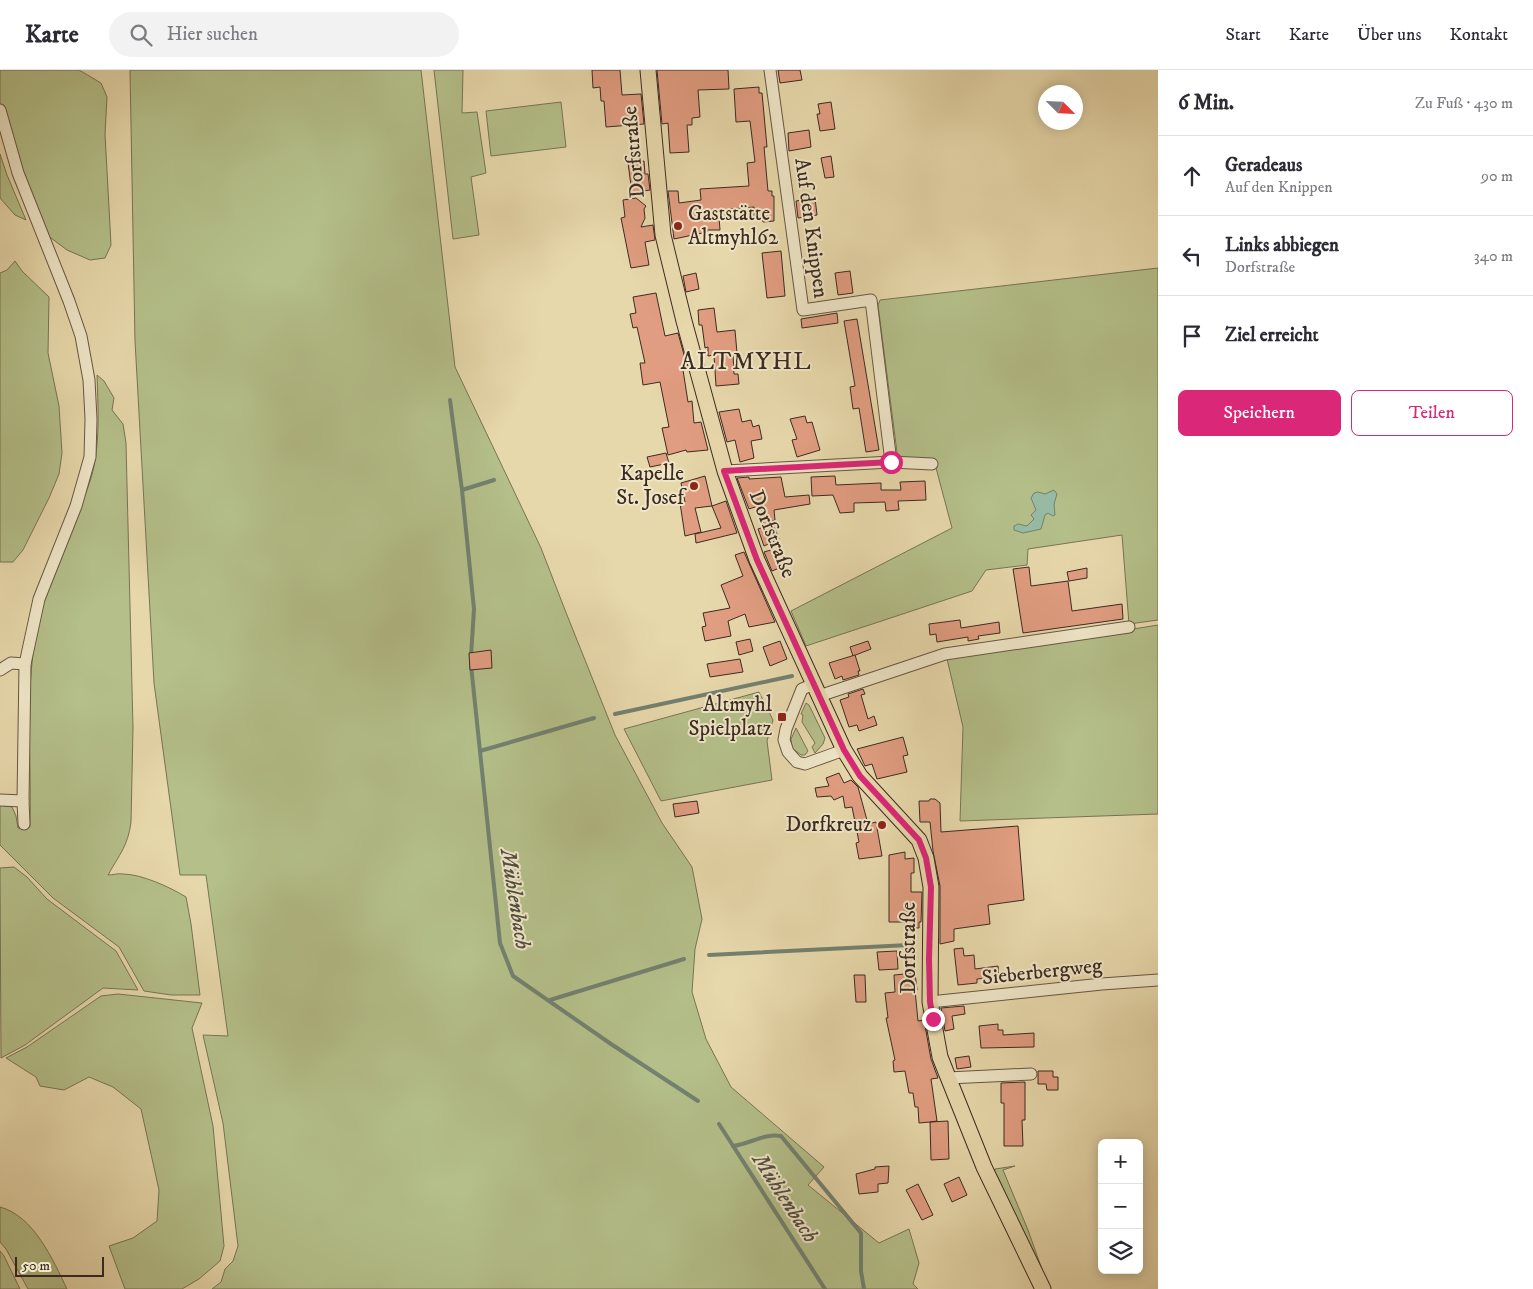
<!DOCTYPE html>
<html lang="de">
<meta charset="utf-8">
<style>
body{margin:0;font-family:"IM FELL DW Pica",serif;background:#f2f2f3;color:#2b2b33}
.controls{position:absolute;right:15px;bottom:15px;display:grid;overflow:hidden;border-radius:8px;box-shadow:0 2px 12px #0003}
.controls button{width:45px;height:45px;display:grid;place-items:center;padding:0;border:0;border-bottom:1px solid #e1e1e2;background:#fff;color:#2b2b33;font:25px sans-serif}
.compass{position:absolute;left:1038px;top:15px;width:45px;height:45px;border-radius:50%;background:#fff;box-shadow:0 2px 12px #0003;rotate:114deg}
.scale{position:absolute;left:15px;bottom:12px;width:89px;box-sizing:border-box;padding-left:5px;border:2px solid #3c2a21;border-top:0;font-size:14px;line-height:18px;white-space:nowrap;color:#3c2a21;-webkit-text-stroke:4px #efe6c8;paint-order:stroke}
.stop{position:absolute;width:15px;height:15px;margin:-11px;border:4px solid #db2777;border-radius:50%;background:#fff}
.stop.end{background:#db2777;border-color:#fff;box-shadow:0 1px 5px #0008}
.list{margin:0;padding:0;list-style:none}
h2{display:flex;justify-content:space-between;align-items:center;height:65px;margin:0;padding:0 20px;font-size:21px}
h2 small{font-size:16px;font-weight:400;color:#7c7c81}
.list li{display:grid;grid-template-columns:32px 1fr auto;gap:15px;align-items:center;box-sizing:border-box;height:80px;padding:0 20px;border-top:1px solid #e1e1e2}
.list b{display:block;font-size:19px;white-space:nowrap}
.list p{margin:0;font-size:16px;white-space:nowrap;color:#7c7c81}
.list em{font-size:16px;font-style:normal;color:#7c7c81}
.actions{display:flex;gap:10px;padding:15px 20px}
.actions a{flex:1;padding:11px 0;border:1px solid #db2777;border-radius:8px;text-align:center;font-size:18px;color:#db2777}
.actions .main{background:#db2777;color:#fff}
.icon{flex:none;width:28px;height:28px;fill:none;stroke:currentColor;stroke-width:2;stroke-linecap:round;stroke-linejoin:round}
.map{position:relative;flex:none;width:1158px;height:1219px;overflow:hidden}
header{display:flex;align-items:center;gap:30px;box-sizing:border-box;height:70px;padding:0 25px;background:#fff;border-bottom:1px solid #e1e1e2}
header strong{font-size:24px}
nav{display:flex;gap:28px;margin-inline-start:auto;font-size:18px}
.search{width:350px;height:45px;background:#f2f2f3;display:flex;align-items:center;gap:12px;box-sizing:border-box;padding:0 18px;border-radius:28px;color:#7c7c81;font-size:19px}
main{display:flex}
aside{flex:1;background:#fff}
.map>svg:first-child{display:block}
.green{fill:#b4bf89;stroke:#787455}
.water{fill:#98bba4;stroke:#738170}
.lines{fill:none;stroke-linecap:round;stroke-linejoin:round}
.stream{stroke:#738170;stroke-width:4}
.building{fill:#e19d81;stroke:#3c2a21}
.minor-casing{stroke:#675644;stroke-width:13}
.major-casing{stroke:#3c2a21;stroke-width:17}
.minor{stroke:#efe6c8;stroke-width:11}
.major{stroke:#e7d8ab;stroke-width:15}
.route{stroke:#db2777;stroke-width:6}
.poi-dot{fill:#8f2418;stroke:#efe6c8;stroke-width:2}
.labels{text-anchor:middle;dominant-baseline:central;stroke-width:4;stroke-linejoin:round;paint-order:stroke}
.street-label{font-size:21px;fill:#3c2a21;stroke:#efe6c8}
.poi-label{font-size:21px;fill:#3c2a21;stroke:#efe6c8;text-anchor:end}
.water-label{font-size:22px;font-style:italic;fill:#534e42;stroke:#efe6c8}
.quarter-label{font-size:24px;letter-spacing:1px;fill:#3c2a21;stroke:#efe6c8}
</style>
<header>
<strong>Karte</strong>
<div class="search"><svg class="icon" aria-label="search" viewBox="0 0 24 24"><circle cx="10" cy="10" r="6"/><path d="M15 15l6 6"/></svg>Hier suchen</div>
<nav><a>Start</a><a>Karte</a><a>Über uns</a><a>Kontakt</a></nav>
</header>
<main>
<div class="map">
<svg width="1158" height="1219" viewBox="0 0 1158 1219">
<rect width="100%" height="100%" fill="#e7d8ab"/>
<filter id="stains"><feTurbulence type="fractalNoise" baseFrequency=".004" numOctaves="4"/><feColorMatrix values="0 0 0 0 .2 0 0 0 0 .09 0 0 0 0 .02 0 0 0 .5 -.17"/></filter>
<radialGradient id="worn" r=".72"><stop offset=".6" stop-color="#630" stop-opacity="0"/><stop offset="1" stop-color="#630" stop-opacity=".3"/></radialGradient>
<g class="green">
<polygon points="0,0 79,0 101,13 107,27 105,64 111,175 105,188 90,190 67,180 35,156 0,58"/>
<polygon points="130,0 421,0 455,297 541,478 565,540 615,665 662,753 692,797 702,849 695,879 692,922 706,969 731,1017 824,1097 808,1115 879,1173 909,1159 919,1193 913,1214 918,1219 212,1219 221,1212 225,1199 233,1191 238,1176 223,1053 203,965 228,966 206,805 180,805 154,613 135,271"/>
<polygon points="434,0 463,0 462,43 477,42 486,103 471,107 479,165 453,169"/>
<polygon points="561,32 566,77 491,86 486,41"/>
<polygon points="0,84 7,105 26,150 15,145 0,128"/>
<polygon points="15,191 22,201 49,227 48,283 59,336 62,383 59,404 49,428 23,480 13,492 0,492 0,203 7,200"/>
<polygon points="1158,198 1158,550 1129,554 1122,465 1028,479 1027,495 986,500 972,521 806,576 791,541 952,458 936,398 898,390 878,235 880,230"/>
<path d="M97,305L104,311L114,328L112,340L123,354L126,373L133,658L131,752C128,776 119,785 108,805C113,805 118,803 123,804C141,804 170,817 186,827L191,854L200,925H171L144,921L119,877L53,828L0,775V735L12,737L16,746L18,758L30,757C32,687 23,614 40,545C49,510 65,476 78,442C84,427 91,412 94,396C100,366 98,335 97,305Z"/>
<polygon points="1158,555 1158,744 960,751 963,657 947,589"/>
<polygon points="759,622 773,650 767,671 772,710 661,731 624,659"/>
<polygon points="806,633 809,635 825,668 823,674 815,683 812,677 815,673 802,652 803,645 801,644"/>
<polygon points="796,658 808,681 805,685 801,685 792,678 791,669"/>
<polygon points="14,797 27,807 47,829 116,881 138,920 103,918 25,975 1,988 0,798"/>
<polygon points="118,924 202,933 192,958 213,1056 224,1176 220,1191 199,1209 182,1219 125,1219 109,1176 133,1168 157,1151 159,1120 141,1039 113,1017 89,1007 64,1020 40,1016 36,1007 6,988 27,977 101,926"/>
<polygon points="1015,1096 1003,1100 1028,1160 1049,1219 994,1104 995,1099"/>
<path d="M0,1137C34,1146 53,1190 67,1219H28L6,1179L0,1172Z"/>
<polygon points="0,1181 4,1186 20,1219 0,1219"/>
</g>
<polygon class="water" points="1054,420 1057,424 1054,434 1055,445 1053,446 1048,443 1045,445 1041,459 1023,463 1014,460 1014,456 1018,454 1027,456 1034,449 1031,445 1036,440 1031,428 1034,423 1038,422 1045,424"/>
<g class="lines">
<g class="stream">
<polyline points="450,330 462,420"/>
<polyline points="471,586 474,539 462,420 494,410"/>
<polyline points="471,595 500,873 513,906 611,974 698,1031"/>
<polyline points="615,644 792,606"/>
<polyline points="480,681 594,648"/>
<polyline points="709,885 909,875"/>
<polyline points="550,930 684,889"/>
<polyline points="719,1054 825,1219"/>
<path d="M733,1076C750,1074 764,1063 781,1066L861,1163V1201L864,1219"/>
</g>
</g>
<g class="building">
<polygon points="592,0 620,0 622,25 641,24 644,54 606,57 604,31 601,31 600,17 593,18"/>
<polygon points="657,0 728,0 729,19 698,20 700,47 692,48 692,55 687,55 689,82 670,83 668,53 662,54"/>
<polygon points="778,0 800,0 802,10 780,13"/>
<polygon points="759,17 759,23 762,23 767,77 764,77 768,121 772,121 772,126 774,126 774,151 763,152 762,147 754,147 754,137 730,139 731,146 719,147 720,160 707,160 707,162 674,169 668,121 678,121 679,133 701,130 700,119 749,116 747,93 755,92 750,51 736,52 734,19"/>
<polygon points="831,32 835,59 820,61 817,44 820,44 818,34"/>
<polygon points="809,60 811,77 789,81 788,63"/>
<polygon points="831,86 834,107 825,108 821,88"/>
<polygon points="644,91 645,104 648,104 650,120 632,123 628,93"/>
<polygon points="636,128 646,136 644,139 645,148 641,157 653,155 655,170 645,172 649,195 631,198 621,148 625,147 623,130"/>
<polygon points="815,128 817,145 798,148 796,131"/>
<polygon points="781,181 785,226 767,228 762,183"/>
<polygon points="850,201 853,223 838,225 835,203"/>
<polygon points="696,203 699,219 686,222 683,206"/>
<polygon points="656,223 665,266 678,263 688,299 683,300 688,332 692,331 694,353 701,352 708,380 687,382 686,380 668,385 662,358 669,357 660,312 643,315 640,293 645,293 637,257 633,258 630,244 636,243 633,227"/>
<polygon points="714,238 717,262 735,260 737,283 733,284 734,304 738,304 739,314 716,316 714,285 708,286 708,277 705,278 702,255 699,255 698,240"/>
<polygon points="837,243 838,253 802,258 801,249"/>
<polygon points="857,249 879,380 866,382 859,338 853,339 850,317 855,316 844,251"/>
<polygon points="739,339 742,352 751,350 753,357 759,355 762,369 751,371 754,388 740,392 735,370 727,372 719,342"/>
<polygon points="805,346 807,353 812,352 820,380 797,387 792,370 797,369 790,349"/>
<polygon points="666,383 669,393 650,397 647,387"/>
<polygon points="705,406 712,436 695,438 701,462 685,466 680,433 685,432 681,413"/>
<polygon points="835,406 836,415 881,413 881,420 901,420 900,412 925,411 926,430 898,431 899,440 886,441 885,432 854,433 854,442 840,443 833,425 812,426 811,407"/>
<polygon points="749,407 749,409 781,407 785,427 809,425 810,434 774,440 775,450 772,451 779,469 764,476 758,459 764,457 761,435 749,439 737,408"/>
<polygon points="726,431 737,463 696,473 695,464 721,458 712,436"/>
<polygon points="774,479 782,497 772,501 764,482"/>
<polygon points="744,482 775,552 749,557 745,544 728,551 731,566 705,571 702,557 706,556 703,543 730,538 721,515 743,506 735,485"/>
<polygon points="1029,497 1031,516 1068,511 1072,541 1122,534 1123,549 1023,563 1013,499"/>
<polygon points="1087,498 1087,508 1069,511 1067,502"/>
<polygon points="960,550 961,558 999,552 1000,563 978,566 979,569 968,571 968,567 937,572 936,564 930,565 929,554"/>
<polygon points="750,569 753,581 739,585 736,572"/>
<polygon points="780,571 787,589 770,596 763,577"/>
<polygon points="868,571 871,579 853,586 850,577"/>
<polygon points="491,580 492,598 470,600 469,583"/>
<polygon points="855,585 860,601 858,601 859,605 843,610 842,606 835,609 829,593"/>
<polygon points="740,589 743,602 710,607 707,594"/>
<polygon points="863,619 865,624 861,625 868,649 874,646 877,655 859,661 857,655 849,657 840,630 849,627 848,624"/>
<polygon points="903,667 908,685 903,686 907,702 877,709 872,694 865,696 857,679"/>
<polygon points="839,703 844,713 851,710 858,717 868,754 876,752 882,786 859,789 856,773 859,772 852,737 845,738 843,726 834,730 831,726 817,727 815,718 829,716 826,708"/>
<polygon points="930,729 935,729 940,733 941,762 1018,756 1024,830 988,835 990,854 954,859 954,871 940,874 940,816 933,781 930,752 920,752 919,731 929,731"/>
<polygon points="697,731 699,743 675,747 673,734"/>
<polygon points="905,782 905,789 914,788 914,803 911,803 911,822 922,822 921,852 919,852 919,858 904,858 905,852 889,852 889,785"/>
<polygon points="963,878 964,886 974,885 975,899 998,896 999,907 977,909 977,913 958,915 954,879"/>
<polygon points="897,881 898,899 879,900 877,882"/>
<polygon points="915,903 917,920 915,920 918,951 924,950 931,989 938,1008 931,1009 937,1051 930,1052 948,1051 949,1089 931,1090 930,1052 919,1053 918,1037 915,1037 913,1023 909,1023 905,1001 894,1002 893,991 895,990 886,948 888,948 885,923 895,922 894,905"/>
<polygon points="854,905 865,905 866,932 856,932"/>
<polygon points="964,936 965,944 952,946 954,959 945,961 941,938"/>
<polygon points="998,954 998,960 1003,960 1003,965 1034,963 1034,977 981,978 979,956"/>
<polygon points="969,986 971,997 957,999 955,988"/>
<polygon points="1038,1001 1053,1001 1053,1007 1058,1007 1058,1020 1047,1020 1046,1014 1038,1014"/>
<polygon points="1025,1012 1025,1050 1022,1050 1023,1076 1004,1076 1004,1033 1001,1033 1001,1013"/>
<polygon points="889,1096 888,1113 878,1114 878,1122 859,1124 856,1104 875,1099 875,1097"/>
<polygon points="959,1107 967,1125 952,1132 944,1114"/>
<polygon points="918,1114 933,1145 922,1150 906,1120"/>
</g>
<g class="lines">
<g class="minor-casing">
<g id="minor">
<polyline points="0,40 18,103 69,231 81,266 89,310 91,349 90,387 76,436 39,529 25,594 23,731 24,754"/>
<polyline points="891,392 932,394"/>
<polyline points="725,401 891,392 871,230 803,240 770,0"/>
<polyline points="0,600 11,593 25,594"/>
<polyline points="814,614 802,619 786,659 784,670 788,682 797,692 805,694 844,680"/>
<polyline points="819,626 945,584 1129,557"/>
<polyline points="0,730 23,731"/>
<polyline points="930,932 1102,914 1158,910"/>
<polyline points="948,1008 1031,1004"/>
</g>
</g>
<g class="major-casing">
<polyline id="major" points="648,0 663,165 684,251 725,401 757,490 844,680 860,706 919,770 926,788 931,817 930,932 940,987 984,1097 1043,1219"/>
</g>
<use href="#minor" class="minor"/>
<use href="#major" class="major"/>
</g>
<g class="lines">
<polyline class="route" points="891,392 724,401 757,490 844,680 860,706 919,770 926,788 931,817 929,889 930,932 933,949"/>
</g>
<g class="poi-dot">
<circle cx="678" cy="156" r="5"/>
<circle cx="694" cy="416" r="5"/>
<rect x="777" y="642" width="10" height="10" rx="2.5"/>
<circle cx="882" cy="755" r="5"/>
</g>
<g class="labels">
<g class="street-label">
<text transform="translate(634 82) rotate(-95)">Dorfstraße</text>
<text transform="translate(811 158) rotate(82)">Auf den Knippen</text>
<text transform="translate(772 464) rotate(68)">Dorfstraße</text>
<text transform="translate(909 878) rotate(-90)">Dorfstraße</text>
<text transform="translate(1042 902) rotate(-6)">Sieberbergweg</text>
</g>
<g class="poi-label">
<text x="688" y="144" text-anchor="start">Gaststätte<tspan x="688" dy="24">Altmyhl62</tspan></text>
<text x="684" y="404">Kapelle<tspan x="684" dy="24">St. Josef</tspan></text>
<text x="772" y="635">Altmyhl<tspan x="772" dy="24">Spielplatz</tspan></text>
<text x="872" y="755">Dorfkreuz</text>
</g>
<g class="water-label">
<text transform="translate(515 829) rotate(81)">Mühlenbach</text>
<text transform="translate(785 1128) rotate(57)">Mühlenbach</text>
</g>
<g class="quarter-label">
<text x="746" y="292">ALTMYHL</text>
</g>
</g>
<rect width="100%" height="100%" filter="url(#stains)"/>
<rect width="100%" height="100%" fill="url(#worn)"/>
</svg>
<div class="controls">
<button>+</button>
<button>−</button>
<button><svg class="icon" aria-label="layers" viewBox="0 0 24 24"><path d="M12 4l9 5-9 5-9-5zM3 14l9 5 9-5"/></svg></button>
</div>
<svg class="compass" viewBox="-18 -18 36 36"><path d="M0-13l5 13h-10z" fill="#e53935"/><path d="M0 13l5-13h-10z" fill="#7c7c81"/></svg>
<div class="scale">50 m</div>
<div class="stop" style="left:891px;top:392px"></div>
<div class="stop end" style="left:933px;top:949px"></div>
</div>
<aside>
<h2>6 Min.<small>Zu Fuß · 430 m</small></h2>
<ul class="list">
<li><svg class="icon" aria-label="ahead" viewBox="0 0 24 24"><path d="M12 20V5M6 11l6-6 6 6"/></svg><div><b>Geradeaus</b><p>Auf den Knippen</p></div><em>90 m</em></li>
<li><svg class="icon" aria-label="left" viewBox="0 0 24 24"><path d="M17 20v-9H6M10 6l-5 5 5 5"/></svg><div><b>Links abbiegen</b><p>Dorfstraße</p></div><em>340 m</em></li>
<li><svg class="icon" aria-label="arrive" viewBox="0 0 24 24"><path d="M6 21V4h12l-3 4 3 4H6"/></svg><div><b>Ziel erreicht</b></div></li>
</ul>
<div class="actions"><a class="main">Speichern</a><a>Teilen</a></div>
</aside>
</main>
